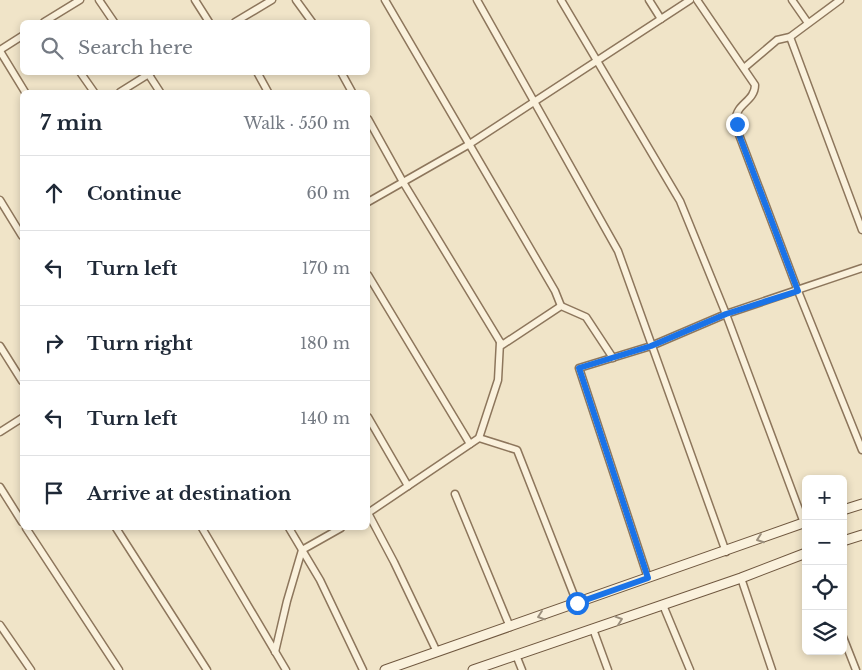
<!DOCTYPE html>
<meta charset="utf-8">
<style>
body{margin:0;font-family:"Libre Baskerville",serif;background:#f2f2f3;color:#1f2937}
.controls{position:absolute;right:15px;bottom:15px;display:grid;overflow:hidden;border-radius:8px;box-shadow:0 2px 8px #0003}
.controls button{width:45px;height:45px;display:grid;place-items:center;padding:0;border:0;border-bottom:1px solid #e0e1e3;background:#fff;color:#1f2937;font:25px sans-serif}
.stop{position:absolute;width:15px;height:15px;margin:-11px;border:4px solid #1a73e8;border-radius:50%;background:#fff}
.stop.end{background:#1a73e8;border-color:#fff;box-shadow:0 1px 5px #0008}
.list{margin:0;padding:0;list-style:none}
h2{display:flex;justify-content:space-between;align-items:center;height:65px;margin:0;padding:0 20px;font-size:21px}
h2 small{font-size:16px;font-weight:400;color:#747a83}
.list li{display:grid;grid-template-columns:32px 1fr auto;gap:15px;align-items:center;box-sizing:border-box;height:75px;padding:0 20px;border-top:1px solid #e0e1e3}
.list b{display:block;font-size:19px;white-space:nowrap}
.list em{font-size:16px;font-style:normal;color:#747a83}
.icon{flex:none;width:28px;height:28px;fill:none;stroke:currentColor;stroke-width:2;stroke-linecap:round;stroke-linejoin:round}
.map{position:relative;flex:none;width:862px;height:670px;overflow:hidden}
.search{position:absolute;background:#fff;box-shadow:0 2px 8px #0003;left:20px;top:20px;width:350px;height:55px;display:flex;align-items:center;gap:12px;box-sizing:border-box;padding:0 18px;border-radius:8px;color:#747a83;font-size:19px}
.panel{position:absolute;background:#fff;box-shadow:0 2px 8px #0003;left:20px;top:90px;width:350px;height:440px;border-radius:8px}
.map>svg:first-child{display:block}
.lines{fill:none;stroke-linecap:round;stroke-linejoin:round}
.street-casing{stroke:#8d765c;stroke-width:9}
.secondary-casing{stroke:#6f573f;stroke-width:11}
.street{stroke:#faf1dc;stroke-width:6}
.secondary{stroke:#faf1dc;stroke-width:9}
.oneway{stroke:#9c907e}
.route{stroke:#1a73e8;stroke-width:6}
</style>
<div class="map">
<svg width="862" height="670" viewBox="0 0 862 670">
<rect width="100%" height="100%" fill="#f0e4c8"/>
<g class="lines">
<g class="street-casing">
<g id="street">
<polyline points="99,0 114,22"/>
<polyline points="195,0 209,22"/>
<polyline points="296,0 312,22"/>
<polyline points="385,0 555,291 561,306"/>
<polyline points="477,0 618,251 726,552"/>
<polyline points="561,0 680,201 726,314 862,268"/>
<polyline points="649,0 661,19"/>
<path d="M697,0L755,85C755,101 736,104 736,119C736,123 738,128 738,132L798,291L862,450"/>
<polyline points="792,0 808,23"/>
<polyline points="44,22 80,0"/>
<polyline points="235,22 272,0"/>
<polyline points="790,37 862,230"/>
<polyline points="0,50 22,36"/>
<polyline points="0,51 25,92"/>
<polyline points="744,68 777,40 790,37 840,0"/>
<polyline points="80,72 94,92"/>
<polyline points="147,72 160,92"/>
<polyline points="257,72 268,92"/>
<polyline points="341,72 352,92"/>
<polyline points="120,92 152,72"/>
<polyline points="368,119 403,182 502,345 561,306 586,317 613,358"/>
<polyline points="0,200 22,236"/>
<polyline points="368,202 468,145 690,0"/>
<polyline points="368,275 470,444"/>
<polyline points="0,346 22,381"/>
<polyline points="368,417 408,486"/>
<polyline points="0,432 22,418"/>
<polyline points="479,438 517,450 577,603"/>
<polyline points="0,487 22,522"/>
<polyline points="455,494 510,627"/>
<polyline points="368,513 479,438 498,380 500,342"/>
<polyline points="368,513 394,562 437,652"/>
<polyline points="26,528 119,670"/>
<polyline points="116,528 207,670"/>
<polyline points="202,528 286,670"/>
<polyline points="289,528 320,580 363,670"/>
<polyline points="648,578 579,368 651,346 726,314 804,523"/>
<polyline points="741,578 772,670"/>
<polyline points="663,605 690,670"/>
<polyline points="0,625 31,670"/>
<polyline points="593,629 608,670"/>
<polyline points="843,637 856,670"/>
<polyline points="275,652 287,601 302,550 341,528"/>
<polyline points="516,655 522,670"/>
</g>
</g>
<g class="secondary-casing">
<g id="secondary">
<polyline points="843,510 862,504"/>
<polyline points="843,541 862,535"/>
<polyline points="385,670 806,522"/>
<polyline points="473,670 741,578 806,553"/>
</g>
</g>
<use href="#street" class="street"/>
<use href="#secondary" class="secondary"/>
</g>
<defs><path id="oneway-chevron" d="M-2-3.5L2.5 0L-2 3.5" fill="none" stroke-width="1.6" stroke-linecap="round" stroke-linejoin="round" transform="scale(1.25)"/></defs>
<g class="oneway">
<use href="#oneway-chevron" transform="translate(760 539) rotate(160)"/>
<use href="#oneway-chevron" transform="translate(541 616) rotate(161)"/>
<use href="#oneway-chevron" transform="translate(619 620) rotate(-19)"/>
</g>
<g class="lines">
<polyline class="route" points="577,603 648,578 579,368 651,346 726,314 798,291 738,132 737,124"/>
</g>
</svg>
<div class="controls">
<button>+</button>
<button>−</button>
<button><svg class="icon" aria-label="locate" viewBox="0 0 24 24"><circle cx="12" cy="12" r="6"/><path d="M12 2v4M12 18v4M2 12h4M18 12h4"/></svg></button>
<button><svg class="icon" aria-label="layers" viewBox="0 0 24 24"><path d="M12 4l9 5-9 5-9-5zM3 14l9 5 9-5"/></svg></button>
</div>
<div class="stop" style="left:577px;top:603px"></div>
<div class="stop end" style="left:737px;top:124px"></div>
<div class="search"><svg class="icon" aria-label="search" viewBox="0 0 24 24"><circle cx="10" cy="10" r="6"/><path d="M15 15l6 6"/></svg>Search here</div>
<section class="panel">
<h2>7 min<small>Walk · 550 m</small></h2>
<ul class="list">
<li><svg class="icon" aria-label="ahead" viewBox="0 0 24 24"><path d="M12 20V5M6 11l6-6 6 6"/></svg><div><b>Continue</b></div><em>60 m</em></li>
<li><svg class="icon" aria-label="left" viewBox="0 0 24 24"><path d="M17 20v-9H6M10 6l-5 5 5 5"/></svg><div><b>Turn left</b></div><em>170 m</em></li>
<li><svg class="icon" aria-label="right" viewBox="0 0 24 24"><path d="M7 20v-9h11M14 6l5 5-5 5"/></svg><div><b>Turn right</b></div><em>180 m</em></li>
<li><svg class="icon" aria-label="left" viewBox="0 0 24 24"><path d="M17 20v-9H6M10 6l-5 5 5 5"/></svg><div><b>Turn left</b></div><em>140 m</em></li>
<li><svg class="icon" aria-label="arrive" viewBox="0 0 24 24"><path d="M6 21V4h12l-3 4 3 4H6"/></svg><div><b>Arrive at destination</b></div></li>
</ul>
</section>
</div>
